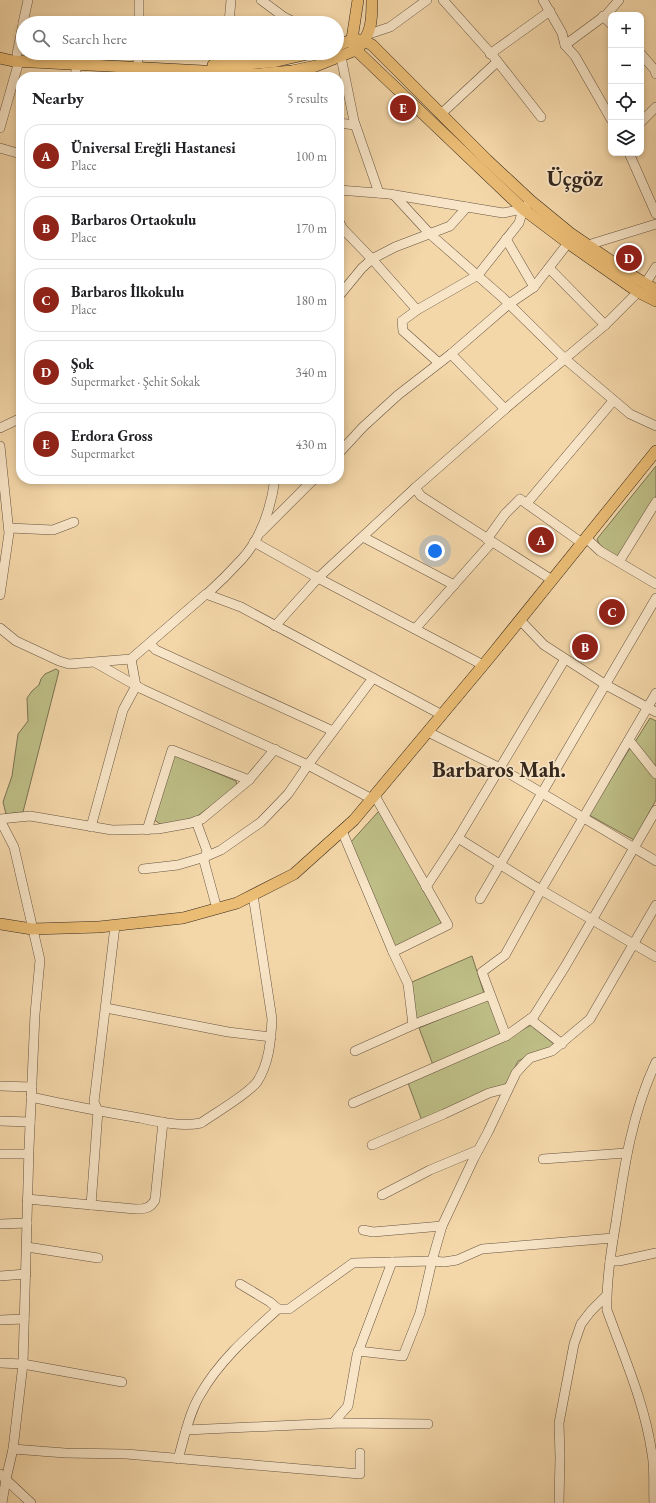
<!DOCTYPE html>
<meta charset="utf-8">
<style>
body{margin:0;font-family:"EB Garamond",serif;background:#f6f6f6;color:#202124}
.controls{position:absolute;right:12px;top:12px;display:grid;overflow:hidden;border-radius:8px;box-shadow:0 2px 6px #0003}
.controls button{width:36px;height:36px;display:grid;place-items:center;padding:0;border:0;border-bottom:1px solid #e0e0e0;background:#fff;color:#202124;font:20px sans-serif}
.you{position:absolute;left:435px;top:551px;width:14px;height:14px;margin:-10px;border:3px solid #fff;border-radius:50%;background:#1a73e8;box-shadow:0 0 0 6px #1a73e833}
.badge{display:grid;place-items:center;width:26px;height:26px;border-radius:50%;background:#8f2418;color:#fff;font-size:13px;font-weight:700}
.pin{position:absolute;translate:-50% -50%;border:2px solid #fff;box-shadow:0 1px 4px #0006}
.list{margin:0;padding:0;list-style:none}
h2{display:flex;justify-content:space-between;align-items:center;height:52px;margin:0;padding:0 16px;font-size:17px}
h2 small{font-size:13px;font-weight:400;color:#757577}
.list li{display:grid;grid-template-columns:26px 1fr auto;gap:12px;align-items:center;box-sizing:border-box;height:64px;margin:0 8px 8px;padding:0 8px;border:1px solid #e0e0e0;border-radius:16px}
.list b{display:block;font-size:15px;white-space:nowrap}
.list p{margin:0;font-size:13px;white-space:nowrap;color:#757577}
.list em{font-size:13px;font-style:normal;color:#757577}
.icon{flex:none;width:22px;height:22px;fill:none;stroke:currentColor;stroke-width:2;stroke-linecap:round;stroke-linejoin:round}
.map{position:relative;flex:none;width:656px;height:1503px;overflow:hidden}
.search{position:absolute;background:#fff;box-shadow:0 2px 6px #0003;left:16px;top:16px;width:328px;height:44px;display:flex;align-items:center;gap:10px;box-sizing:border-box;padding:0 14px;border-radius:22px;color:#757577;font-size:15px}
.panel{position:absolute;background:#fff;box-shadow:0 2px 6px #0003;left:16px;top:72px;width:328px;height:412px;border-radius:16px}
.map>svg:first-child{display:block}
.green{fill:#bebe86;stroke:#7a7352}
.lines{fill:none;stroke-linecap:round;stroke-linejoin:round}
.minor-casing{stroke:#665440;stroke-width:10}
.major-casing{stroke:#36281d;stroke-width:12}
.minor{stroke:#f8e5c7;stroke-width:9}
.major{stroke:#eabc74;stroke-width:11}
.labels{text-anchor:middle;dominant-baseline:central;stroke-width:3.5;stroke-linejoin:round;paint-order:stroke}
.district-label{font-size:22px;font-weight:bold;fill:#36281d;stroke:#f8e5c7}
</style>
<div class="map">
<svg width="656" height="1503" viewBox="0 0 656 1503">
<rect width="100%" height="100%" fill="#f4d7a9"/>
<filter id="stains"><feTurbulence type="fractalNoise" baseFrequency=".005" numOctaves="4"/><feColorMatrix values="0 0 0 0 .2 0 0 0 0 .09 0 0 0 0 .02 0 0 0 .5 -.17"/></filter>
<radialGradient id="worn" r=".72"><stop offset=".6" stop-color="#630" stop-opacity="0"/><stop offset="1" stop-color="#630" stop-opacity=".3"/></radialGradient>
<g class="green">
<polygon points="656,466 656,496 618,558 600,546 597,539"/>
<polygon points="56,669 59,671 23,812 6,814 3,802 12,776 18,734 28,721 27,698 32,691 39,685 41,679 45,674"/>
<polygon points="650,718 656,721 656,767 635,742"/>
<polygon points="630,748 656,779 656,800 634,840 589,815"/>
<polygon points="174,755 236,781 237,786 195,818 170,824 160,824 153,819"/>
<polygon points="378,812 380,812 442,924 397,947 391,943 350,843"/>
<polygon points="472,956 484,993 414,1021 412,982"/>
<polygon points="488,999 501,1034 433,1065 419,1028"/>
<polygon points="531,1025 554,1044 553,1048 529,1056 518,1061 506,1086 422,1121 408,1083 504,1040"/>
</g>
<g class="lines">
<g class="minor-casing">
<g id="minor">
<polyline points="261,0 284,17 296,23"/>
<polyline points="443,0 494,57 541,117"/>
<polyline points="543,0 562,33 565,45 575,56 611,119"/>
<polyline points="603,16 611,24"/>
<polyline points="23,23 28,0"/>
<polyline points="139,23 139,0"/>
<polyline points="229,23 231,0"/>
<polyline points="369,34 390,27 427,0"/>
<polyline points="565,45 607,14 619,0"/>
<polyline points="17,54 23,24"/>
<polyline points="490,54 550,11"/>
<polyline points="641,54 654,69 656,74"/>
<polyline points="341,57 354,121 379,193"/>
<polyline points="138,61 138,53"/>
<polyline points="225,65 226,53"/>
<polyline points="75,77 77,64"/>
<polyline points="129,77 130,67"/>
<polyline points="441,114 497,62"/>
<polyline points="641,122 656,107"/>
<polyline points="339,123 355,125"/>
<polyline points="0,128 19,61"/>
<polyline points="0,148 21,154"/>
<polyline points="629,153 656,214"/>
<polyline points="339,190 389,194 503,213 523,209 526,206"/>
<polyline points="394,195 430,234 502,297 564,358 630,414 656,426"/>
<polyline points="339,221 342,228 372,259 417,310"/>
<polyline points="506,239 534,287"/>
<polyline points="588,245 656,224"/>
<polyline points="549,268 605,325"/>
<polyline points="645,284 656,267"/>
<polyline points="339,296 362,268 372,259 395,247 450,226 467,207"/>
<polyline points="439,363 403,331 402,321 417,310 478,275 519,223 523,209"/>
<polyline points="505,409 451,354 509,304 534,287 568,243"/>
<polyline points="0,428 21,418"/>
<polyline points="0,446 9,533 0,595"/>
<polyline points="339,453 363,427 398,395 451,354"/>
<polyline points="415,488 421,496 552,580"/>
<polyline points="527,503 613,401"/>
<polyline points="9,528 53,530 74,522"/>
<polyline points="261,532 314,479"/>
<polyline points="363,537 454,585"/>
<polyline points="586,538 600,551 656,584"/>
<polyline points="487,539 505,514 520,499 582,543"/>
<polyline points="254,542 318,578 483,665"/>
<polyline points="619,562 656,502"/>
<path d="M207,594C219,583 231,571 242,559C261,538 271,507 275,479"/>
<polyline points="520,620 544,645 606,685 656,712"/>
<polyline points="275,626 318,578 415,488 505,409 605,325 638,292"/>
<polyline points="0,628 16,641 59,661 69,664 131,659 206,594 241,607 442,715"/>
<polyline points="415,629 492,542"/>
<polyline points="150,644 156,650 333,731"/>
<polyline points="565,659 458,838 541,890 656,957"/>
<polyline points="96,663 142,689 308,765 372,799"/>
<polyline points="428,732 500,768 656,861"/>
<polyline points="629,740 656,774"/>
<polyline points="0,819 30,816 112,830 158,829 191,823 202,819 249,780 275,749"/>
<polyline points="0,820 14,847 40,960 35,1014 29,1148 23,1364 13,1449 6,1479 2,1503"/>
<polyline points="196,821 207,851 204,861 217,909"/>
<polyline points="91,827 123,710 136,686 131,659"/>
<polyline points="147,830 172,750 249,780"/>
<polyline points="342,831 393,952 448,925 375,796"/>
<polyline points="143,869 178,865 205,857 221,850 261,822 288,794 308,765 373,678"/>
<polyline points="426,887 458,838"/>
<polyline points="480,899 656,598"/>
<polyline points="393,952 408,984 413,1025"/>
<polyline points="106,1008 228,1032 271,1037"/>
<polyline points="530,1019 562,1044"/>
<polyline points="506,1036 482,972 505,955 541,890 656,693"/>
<polyline points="355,1051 420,1022 490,995"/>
<polyline points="0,1086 32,1087"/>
<path d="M31,1097C67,1105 104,1112 140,1118C159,1122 182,1127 201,1123C215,1113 247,1095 257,1082C269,1064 271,1040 272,1019L253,895"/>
<polyline points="353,1103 506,1036 534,1016 566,965 656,810"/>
<polyline points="0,1121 30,1122"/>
<polyline points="372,1145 444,1114 489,1093 508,1088"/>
<polyline points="0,1154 28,1154"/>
<polyline points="543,1159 626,1153"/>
<polyline points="382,1195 430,1170 478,1150"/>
<path d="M27,1199L135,1209C144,1209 150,1209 155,1200L163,1122"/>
<polyline points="91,1205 98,1111 94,1102 115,926"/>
<polyline points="0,1224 27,1223"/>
<polyline points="363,1230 373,1232 442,1226"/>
<polyline points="27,1247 98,1258"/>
<polyline points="610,1261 619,1261 656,1253"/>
<polyline points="0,1276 26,1274"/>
<polyline points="240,1284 270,1302 278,1309"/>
<polyline points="0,1320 24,1319"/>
<polyline points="358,1351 403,1356 420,1313 432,1261 442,1226 474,1158 488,1132 516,1073 524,1064 530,1058 552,1051 590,1019 656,905"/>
<polyline points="0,1363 23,1364 122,1382"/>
<polyline points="333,1423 348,1406 357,1355 392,1262"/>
<polyline points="186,1430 341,1423 428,1424"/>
<polyline points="13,1449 65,1453 126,1454 360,1474 360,1453"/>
<path d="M178,1459C184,1439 189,1413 200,1395C219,1361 249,1335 278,1309H289L353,1263L432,1261L444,1262L457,1260L482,1249L613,1238"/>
<polyline points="0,1474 31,1503"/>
<polyline points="559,1503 560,1457 559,1423 574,1344 581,1324 591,1311 606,1296"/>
<path d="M654,1503C653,1487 655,1470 652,1454C645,1404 624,1357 607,1310C606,1281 611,1250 616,1222C624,1167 632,1113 656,1062"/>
</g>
</g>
<g class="major-casing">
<g id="major">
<path d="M358,0L352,39L356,50C372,35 372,20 372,0"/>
<path d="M337,46C352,39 357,36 372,45L487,160L531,201L570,233L636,278L656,290"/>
<polyline points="0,58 13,61 259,74 292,71 316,66 356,50 523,209 568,243 638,292 656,301"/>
<polyline points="213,65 273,62 312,53"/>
<polyline points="0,924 32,929 99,927 183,918 237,903 294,874 354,820 490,657 656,451"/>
</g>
</g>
<use href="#minor" class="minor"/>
<use href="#major" class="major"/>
</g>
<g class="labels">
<g class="district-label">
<text x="575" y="178">Üçgöz</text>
<text x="499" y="769">Barbaros Mah.</text>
</g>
</g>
<rect width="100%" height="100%" filter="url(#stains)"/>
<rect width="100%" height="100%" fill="url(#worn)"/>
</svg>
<div class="controls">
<button>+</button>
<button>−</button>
<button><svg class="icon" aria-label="locate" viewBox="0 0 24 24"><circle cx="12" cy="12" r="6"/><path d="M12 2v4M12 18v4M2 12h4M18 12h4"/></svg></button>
<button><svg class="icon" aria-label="layers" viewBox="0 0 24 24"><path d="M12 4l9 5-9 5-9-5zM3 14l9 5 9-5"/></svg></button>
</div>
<div class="you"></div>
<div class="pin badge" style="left:541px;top:540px">A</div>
<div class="pin badge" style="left:585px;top:647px">B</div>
<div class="pin badge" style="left:612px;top:612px">C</div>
<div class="pin badge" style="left:629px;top:258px">D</div>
<div class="pin badge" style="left:403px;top:108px">E</div>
<div class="search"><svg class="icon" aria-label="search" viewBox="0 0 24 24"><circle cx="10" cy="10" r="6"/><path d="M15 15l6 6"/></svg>Search here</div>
<section class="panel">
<h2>Nearby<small>5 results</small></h2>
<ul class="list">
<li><span class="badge">A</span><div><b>Üniversal Ereğli Hastanesi</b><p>Place</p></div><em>100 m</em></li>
<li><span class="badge">B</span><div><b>Barbaros Ortaokulu</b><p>Place</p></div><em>170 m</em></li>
<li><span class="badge">C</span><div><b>Barbaros İlkokulu</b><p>Place</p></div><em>180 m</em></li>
<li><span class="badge">D</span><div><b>Şok</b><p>Supermarket · Şehit Sokak</p></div><em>340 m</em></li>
<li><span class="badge">E</span><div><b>Erdora Gross</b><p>Supermarket</p></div><em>430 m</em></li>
</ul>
</section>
</div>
